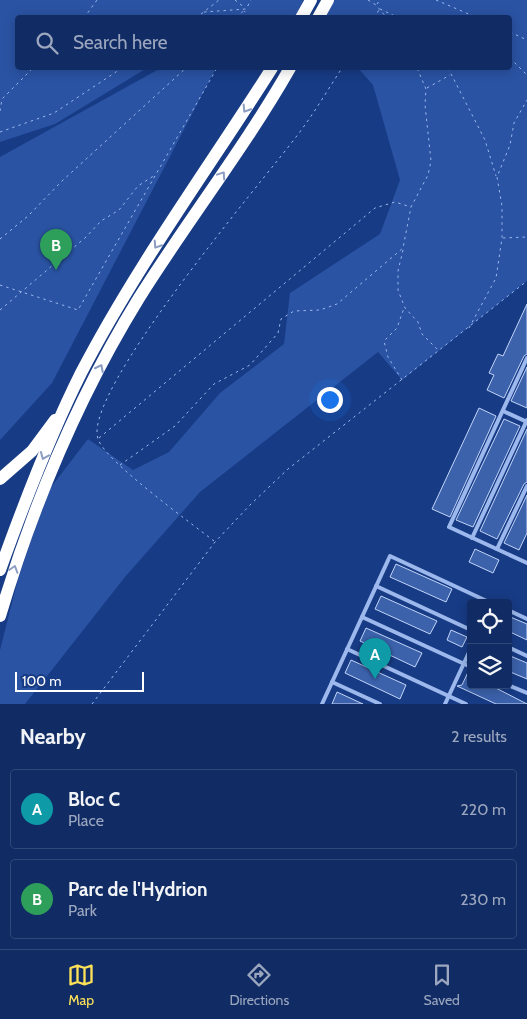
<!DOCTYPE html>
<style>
body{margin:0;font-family:Cabin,sans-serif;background:#1e386d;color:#f1f3f6}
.controls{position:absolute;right:15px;bottom:15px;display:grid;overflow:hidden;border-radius:5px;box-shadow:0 2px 12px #0003}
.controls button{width:45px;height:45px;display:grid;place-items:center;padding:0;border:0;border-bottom:1px solid #304878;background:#112c64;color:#f1f3f6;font:25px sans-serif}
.scale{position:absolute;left:15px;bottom:12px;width:129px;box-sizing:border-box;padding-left:5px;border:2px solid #fff;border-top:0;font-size:14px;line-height:18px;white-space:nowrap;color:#fff;-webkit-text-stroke:4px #173b85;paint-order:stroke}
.you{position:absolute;left:329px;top:399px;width:18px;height:18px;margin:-12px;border:4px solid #fff;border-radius:50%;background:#1a73e8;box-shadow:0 0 0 8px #1a73e833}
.badge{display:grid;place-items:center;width:32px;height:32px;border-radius:50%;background:#ffe258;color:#fff;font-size:16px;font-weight:700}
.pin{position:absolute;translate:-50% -41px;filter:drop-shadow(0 1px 2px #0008)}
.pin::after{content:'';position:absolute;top:26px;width:18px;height:15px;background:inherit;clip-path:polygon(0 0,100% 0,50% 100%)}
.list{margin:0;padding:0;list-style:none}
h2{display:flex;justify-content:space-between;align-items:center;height:65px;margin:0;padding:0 20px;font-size:21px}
h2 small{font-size:16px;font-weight:400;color:#9ca7bf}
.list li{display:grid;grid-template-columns:32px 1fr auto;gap:15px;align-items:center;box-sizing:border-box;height:80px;margin:0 10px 10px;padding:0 10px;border:1px solid #304878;border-radius:5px}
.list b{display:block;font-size:19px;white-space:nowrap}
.list p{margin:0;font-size:16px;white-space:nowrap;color:#9ca7bf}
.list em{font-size:16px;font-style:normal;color:#9ca7bf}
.icon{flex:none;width:28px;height:28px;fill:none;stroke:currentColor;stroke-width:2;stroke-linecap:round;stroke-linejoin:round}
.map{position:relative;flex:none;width:527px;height:704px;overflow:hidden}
.search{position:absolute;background:#112c64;box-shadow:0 2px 12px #0003;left:15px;right:15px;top:15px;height:55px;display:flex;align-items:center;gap:12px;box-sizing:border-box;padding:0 18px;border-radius:5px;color:#9ca7bf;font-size:19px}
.sheet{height:245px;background:#112c64}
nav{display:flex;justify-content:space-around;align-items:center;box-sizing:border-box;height:70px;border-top:1px solid #304878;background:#112c64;font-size:14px;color:#9ca7bf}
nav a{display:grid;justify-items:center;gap:2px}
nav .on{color:#ffe258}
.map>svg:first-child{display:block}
.green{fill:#2a53a3}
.building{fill:#3c62ac;stroke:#c2d5f9}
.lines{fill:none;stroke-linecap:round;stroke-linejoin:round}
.path{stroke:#9cb8ed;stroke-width:1;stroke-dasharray:2.5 4;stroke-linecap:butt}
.lane{stroke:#9cb8ed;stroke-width:4}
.highway{stroke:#fff;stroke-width:12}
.oneway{stroke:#8b9dc2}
</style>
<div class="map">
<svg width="527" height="704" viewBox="0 0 527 704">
<rect width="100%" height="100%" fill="#173b85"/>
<g class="green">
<polygon points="0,0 303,0 295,17 18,18 18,68 147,68 55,124 0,142"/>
<polygon points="333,0 527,0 527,281 402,380 378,352 200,492 125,577 25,704 0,704 0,650 18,579 48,491 88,439 133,470 169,452 220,393 284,344 290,293 380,234 400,180 373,85 358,68 510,68 510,18 323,17"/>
<polygon points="161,68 216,68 52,383 0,440 0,157"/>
</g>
<g class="building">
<polygon points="527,304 527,354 524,356 504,398 487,390 494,375 489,373 498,354 503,356"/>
<polygon points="527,367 527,408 511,401"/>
<polygon points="479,408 496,416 450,517 432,509"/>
<polygon points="504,419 520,426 473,527 456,520"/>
<polygon points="527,429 527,482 524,484 497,539 480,531"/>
<polygon points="527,495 527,533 519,550 504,543"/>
<polygon points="475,549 499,560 493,573 469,562"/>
<polygon points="396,564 452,589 446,602 390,577"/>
<polygon points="381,596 437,621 430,634 375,609"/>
<polygon points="508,616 527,624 527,640 508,631"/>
<polygon points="366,628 422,653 415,667 360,641"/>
<polygon points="451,630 467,637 462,647 447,640"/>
<polygon points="508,655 527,663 527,679 508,671"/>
<polygon points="351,660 406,685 400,699 345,673"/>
<polygon points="469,670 471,671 471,685 490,685 527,704 496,704 457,686 462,685"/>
<polygon points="337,692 363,704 332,704"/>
</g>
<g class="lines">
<g class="path">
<polyline points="235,0 245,8"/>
<polyline points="368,0 376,5 387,18"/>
<polyline points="436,0 478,18"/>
<polyline points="377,4 380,0"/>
<polyline points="380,9 399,18"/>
<polyline points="204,12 246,9 251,0"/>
<polyline points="84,18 97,0"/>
<polyline points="196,18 219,0"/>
<polyline points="237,18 245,9"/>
<polyline points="242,18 245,11"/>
<polyline points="374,18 379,10"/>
<polyline points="510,32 527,40"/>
<polyline points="510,58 527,75"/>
<polyline points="448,68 485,140 496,176"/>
<polyline points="427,88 450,75"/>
<polyline points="0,111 2,99 33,68"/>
<polyline points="0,132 54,113 122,68"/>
<polyline points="503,238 527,237"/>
<polyline points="0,239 28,216 62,181 186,68"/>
<polyline points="403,250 398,271 398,290 405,308 418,322 422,334 439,351"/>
<polyline points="0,285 78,310 217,68"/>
<polyline points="0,310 86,237 101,221 119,210 138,186 155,175"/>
<polyline points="469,328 496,278 502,238 502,206 497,177 510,145 514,123 527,100"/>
<polyline points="402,380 388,357 384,341 397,328 404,308"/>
<polyline points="99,438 375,208 395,202 411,207"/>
<polyline points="120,465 175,426 214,384 250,365 278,333 281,319 294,311 320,310 337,304 403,248 411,207 428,175 431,161 425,105 426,89 417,68"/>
<path d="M214,541C191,523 105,461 98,439C82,392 262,182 296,137C313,115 327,91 342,68"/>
<polyline points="92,704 215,542 251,504 288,469 527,281"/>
</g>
<g class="lane">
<polyline points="527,358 449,527 527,563"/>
<polyline points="503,411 527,422"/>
<polyline points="472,538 527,420"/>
<polyline points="497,549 527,486"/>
<polyline points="376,586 471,630"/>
<polyline points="508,610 527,619"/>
<polyline points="362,617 471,667"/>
<polyline points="508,647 527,656"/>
<polyline points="347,649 466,704"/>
<polyline points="332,682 380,704"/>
<polyline points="508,685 527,693"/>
<polyline points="322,704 390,556 491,603"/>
<polyline points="445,704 471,648"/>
</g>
<g class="highway">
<polyline points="301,18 311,0"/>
<polyline points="318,18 328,0"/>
<polyline points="0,479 32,451 55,420"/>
<path d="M0,570C24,503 49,437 81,373C136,267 208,169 272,68"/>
<path d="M0,616C33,505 78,397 139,298C188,220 245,147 290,68"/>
</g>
</g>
<defs><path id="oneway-chevron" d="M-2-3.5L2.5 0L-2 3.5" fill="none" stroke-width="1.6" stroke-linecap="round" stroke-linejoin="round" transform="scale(1.25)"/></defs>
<g class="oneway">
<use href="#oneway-chevron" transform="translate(246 109) rotate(122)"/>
<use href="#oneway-chevron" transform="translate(222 175) rotate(-56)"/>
<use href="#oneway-chevron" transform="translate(157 245) rotate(123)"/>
<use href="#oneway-chevron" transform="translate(100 368) rotate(-63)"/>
<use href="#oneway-chevron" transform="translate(44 456) rotate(113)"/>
<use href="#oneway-chevron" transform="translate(14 569) rotate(-72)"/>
</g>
</svg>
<div class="controls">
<button><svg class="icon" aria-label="locate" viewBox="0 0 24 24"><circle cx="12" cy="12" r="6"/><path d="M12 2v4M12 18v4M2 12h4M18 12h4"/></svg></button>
<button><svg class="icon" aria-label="layers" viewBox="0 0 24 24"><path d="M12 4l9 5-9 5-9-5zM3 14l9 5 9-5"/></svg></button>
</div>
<div class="scale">100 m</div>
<div class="you"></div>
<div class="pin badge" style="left:375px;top:679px;background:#0f9aa8">A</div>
<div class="pin badge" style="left:56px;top:270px;background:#2e9e5b">B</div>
<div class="search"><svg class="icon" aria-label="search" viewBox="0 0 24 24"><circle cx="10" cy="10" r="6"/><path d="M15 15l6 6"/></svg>Search here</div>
</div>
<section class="sheet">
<h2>Nearby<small>2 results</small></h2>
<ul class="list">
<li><span class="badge" style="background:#0f9aa8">A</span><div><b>Bloc C</b><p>Place</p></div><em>220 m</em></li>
<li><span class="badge" style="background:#2e9e5b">B</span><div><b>Parc de l'Hydrion</b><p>Park</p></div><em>230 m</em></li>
</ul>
</section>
<nav>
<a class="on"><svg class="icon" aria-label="map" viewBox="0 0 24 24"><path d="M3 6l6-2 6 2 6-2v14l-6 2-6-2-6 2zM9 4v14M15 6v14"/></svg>Map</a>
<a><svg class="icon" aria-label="directions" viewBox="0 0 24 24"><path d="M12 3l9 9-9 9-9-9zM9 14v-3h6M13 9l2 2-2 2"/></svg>Directions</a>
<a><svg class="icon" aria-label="saved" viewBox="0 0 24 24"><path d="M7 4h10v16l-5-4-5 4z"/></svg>Saved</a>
</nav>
